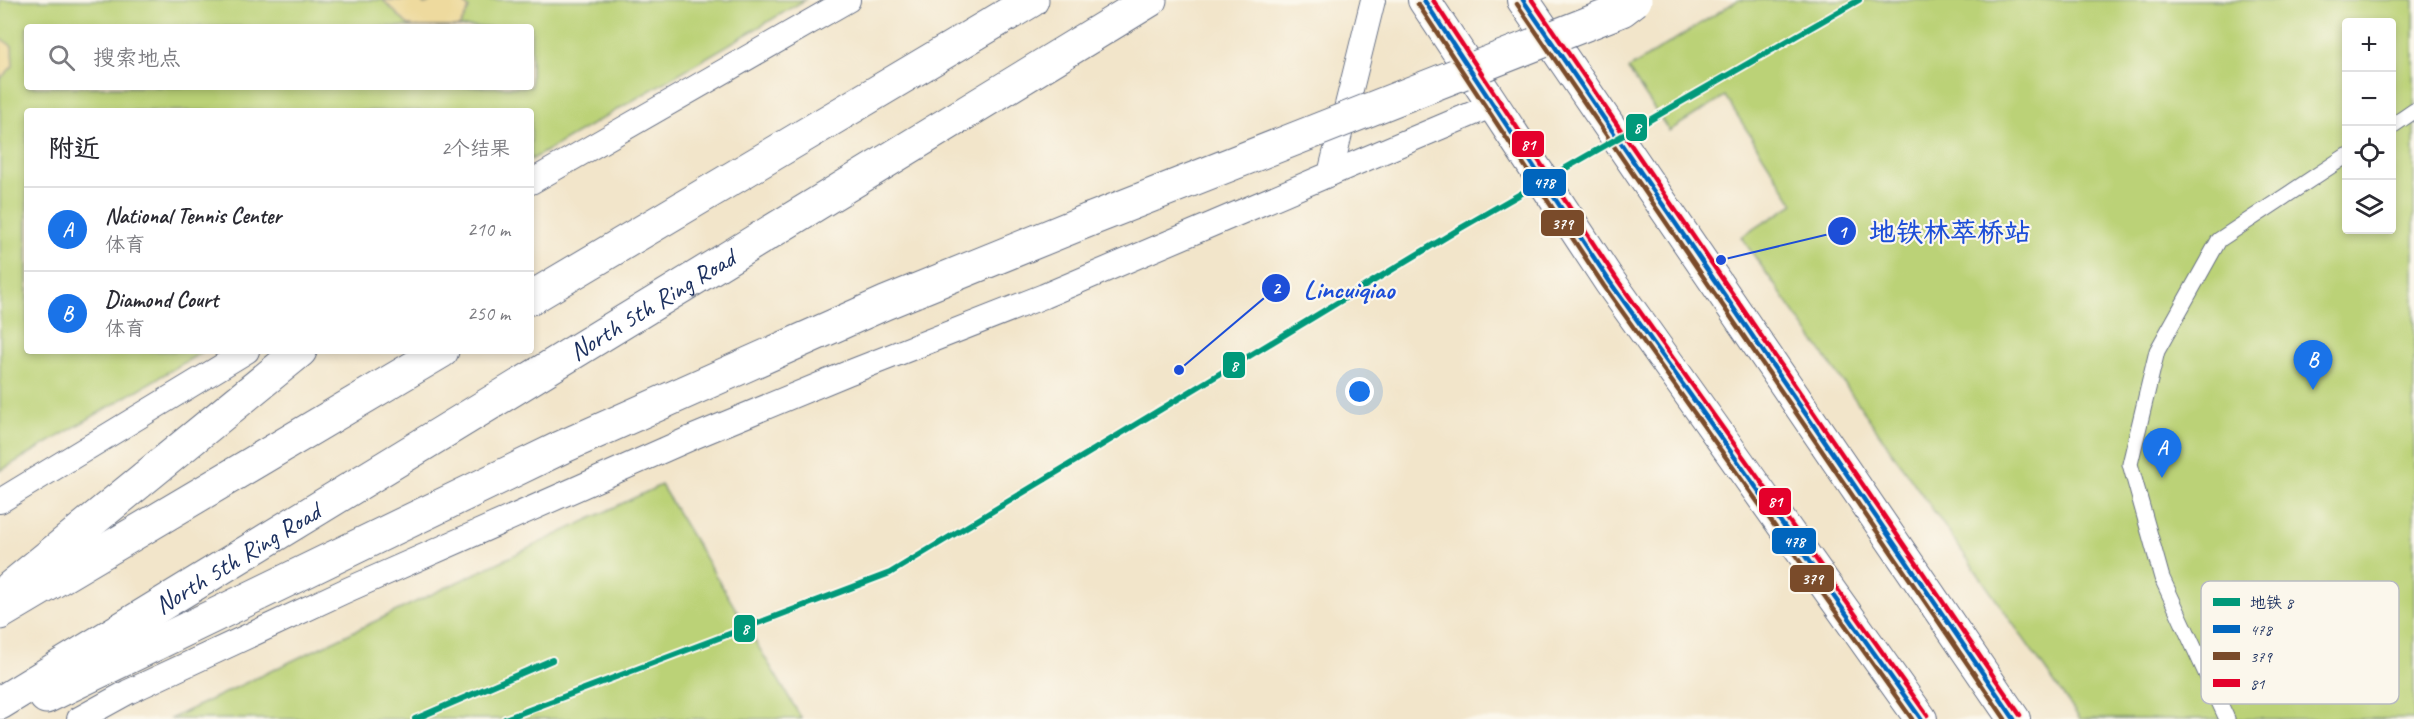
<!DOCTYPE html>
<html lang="zh">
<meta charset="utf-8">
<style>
body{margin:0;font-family:Caveat,"LXGW WenKai TC",sans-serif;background:#f7f7f7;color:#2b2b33}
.controls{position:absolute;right:18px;top:18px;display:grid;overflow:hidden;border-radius:6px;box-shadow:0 3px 9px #0003}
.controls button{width:54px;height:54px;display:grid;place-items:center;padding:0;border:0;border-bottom:2px solid #e1e1e2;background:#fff;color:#2b2b33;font:30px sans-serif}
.you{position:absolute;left:1360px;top:392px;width:21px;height:21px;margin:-15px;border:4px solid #fff;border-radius:50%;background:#1a73e8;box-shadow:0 0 0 9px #1a73e833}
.badge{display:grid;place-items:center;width:39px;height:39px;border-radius:50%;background:#1a73e8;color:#fff;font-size:20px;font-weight:700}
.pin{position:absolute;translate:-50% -50px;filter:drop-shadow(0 2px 3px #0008)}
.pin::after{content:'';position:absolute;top:32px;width:21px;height:18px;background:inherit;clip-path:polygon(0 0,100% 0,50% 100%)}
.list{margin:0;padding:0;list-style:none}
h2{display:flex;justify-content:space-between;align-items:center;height:78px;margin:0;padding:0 24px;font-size:26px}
h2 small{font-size:20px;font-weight:400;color:#7c7c81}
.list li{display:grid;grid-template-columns:39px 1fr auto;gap:18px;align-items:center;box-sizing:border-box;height:84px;padding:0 24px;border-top:2px solid #e1e1e2}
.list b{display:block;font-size:22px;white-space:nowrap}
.list p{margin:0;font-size:20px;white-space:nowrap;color:#7c7c81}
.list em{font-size:20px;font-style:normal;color:#7c7c81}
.icon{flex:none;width:33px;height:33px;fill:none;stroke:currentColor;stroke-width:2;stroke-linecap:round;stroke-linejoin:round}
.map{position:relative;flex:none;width:2414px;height:719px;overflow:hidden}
.search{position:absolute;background:#fff;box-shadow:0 3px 9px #0003;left:24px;top:24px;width:510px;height:66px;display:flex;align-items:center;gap:15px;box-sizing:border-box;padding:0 21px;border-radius:6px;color:#7c7c81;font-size:22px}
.panel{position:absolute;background:#fff;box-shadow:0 3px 9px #0003;left:24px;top:108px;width:510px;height:246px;border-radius:6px}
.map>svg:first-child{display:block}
.green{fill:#bbd277;stroke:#6b806a;stroke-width:1.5;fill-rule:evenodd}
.sand{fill:#eeda9e;stroke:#84847e;stroke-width:1.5}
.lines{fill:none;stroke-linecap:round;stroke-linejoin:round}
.pedestrian-casing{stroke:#666f84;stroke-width:17}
.tertiary-casing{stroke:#666f84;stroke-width:26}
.primary-casing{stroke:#666f84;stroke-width:34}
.motorway-casing{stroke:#666f84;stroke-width:35}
.pedestrian{stroke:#fff;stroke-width:15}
.tertiary{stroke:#fff;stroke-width:24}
.primary{stroke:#fff;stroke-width:32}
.motorway{stroke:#fff;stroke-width:33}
.motorway-bridge-casing{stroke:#666f84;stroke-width:35;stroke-linecap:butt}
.motorway-bridge{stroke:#fff;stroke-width:33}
.bus-1-casing{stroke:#fbf7ec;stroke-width:9}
.bus-2-casing{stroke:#fbf7ec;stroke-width:9}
.bus-3-casing{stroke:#fbf7ec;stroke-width:9}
.bus-1{stroke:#0065bd;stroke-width:4.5}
.bus-2{stroke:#7a4b2a;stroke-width:4.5}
.bus-3{stroke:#e4002b;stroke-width:4.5}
.metro-1-casing{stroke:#fbf7ec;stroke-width:10}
.metro-1{stroke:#00997a;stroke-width:6}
.labels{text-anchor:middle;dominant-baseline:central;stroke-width:4.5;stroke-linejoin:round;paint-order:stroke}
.street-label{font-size:26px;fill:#1b2f5e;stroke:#fbf7ec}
.key{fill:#fbf7ec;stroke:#b8bbc1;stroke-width:1.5}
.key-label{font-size:16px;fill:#1b2f5e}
.leader{fill:none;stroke:#1d4ed8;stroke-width:2}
.callout-dot{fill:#1d4ed8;stroke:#fbf7ec;stroke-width:2}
.mark-label{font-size:18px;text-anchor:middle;font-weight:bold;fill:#fff}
.callout-label{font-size:27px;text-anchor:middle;font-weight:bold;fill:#1d4ed8;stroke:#fbf7ec;stroke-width:4.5;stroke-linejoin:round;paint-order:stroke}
.line-badge{stroke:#fbf7ec;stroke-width:2}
.badge-label{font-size:16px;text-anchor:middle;font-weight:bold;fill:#fff}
</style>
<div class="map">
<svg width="2414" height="719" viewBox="0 0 2414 719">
<rect width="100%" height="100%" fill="#fbf7ec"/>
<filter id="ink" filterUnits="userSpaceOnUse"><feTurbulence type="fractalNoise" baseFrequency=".0167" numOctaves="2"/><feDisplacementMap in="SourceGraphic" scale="12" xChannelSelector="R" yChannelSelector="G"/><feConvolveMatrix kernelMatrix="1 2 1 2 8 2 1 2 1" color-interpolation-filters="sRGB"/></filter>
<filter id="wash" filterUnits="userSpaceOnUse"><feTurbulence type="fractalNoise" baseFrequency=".008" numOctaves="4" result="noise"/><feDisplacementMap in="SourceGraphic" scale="24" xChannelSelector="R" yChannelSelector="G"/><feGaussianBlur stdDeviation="1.35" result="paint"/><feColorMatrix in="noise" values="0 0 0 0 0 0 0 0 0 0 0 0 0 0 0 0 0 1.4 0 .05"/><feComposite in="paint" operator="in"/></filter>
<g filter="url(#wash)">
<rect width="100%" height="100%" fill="#f2e5ca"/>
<g class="green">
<path d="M0,0H805L531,160V111H27V351H204L0,471ZM27,27H531V87H27Z"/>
<path d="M1738,0H2414V719H2080L1741,237L1794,204L1725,96L1669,131L1628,69ZM2346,22H2392V230H2346Z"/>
<polygon points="661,485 802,719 170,719"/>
</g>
<g class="sand">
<polygon points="383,0 421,0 424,5 436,0 462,0 469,9 459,27 414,27 408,25"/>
<polygon points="0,38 12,46 13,66 0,79"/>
</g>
</g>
<g filter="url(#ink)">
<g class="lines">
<g class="pedestrian-casing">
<g id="pedestrian">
<polyline points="2392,126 2414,111"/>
<polyline points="2227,719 2162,578 2130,464 2157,351 2219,240 2346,156"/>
</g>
</g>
<g class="tertiary-casing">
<g id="tertiary">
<polyline points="1330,174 1493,105"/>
<polyline points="531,182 848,0"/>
<polyline points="0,501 247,351"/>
<polyline points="79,719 128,692 345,591 691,438 848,373 1044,296 1330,174 1373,0"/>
</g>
</g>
<g class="primary-casing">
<g id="primary">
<polyline points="1424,0 1610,282 1921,719"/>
<polyline points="1523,0 2014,719"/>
</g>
</g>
<g class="motorway-casing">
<g id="motorway">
<polyline points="531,298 1032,0"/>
<polyline points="11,587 300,351"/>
<polyline points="0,613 442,351"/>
<polyline points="46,697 560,448 885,303 1089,220"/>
<path id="s1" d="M0,703L1150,0"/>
</g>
</g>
<use href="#pedestrian" class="pedestrian"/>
<use href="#tertiary" class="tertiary"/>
<use href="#primary" class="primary"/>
<use href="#motorway" class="motorway"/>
<g class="motorway-bridge-casing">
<polyline id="motorway-bridge" points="1089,220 1622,10 1635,0"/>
</g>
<use href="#motorway-bridge" class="motorway-bridge"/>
<g class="bus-1-casing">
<g id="bus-1">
<polyline points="1424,0 1610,282 1921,719"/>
<polyline points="1523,0 2014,719"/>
</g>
</g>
<g class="bus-2-casing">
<g id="bus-2">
<polyline points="1418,4 1604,286 1912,719"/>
<polyline points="1517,4 2005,719"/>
</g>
</g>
<g class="bus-3-casing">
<g id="bus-3">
<polyline points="1433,0 1616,278 1927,715"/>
<polyline points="1532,0 2020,715"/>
</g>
</g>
<use href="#bus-1" class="bus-1"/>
<use href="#bus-2" class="bus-2"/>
<use href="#bus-3" class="bus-3"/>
<g class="metro-1-casing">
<g id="metro-1">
<polyline points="415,719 552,660"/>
<polyline points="505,719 890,573 1461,228 1859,0"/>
</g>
</g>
<use href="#metro-1" class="metro-1"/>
</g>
</g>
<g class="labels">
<g class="street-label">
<text stroke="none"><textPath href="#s1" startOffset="764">North 5th Ring Road</textPath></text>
<text stroke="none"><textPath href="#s1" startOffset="278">North 5th Ring Road</textPath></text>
</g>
</g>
<rect x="2201" y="581" width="198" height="123" rx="9" class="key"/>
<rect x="2213" y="598" width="27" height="8" fill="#00997a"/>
<rect x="2213" y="625" width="27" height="8" fill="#0065bd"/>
<rect x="2213" y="652" width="27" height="8" fill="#7a4b2a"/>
<rect x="2213" y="679" width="27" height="8" fill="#e4002b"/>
<g class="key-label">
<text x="2250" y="608">地铁 8</text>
<text x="2250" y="635">478</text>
<text x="2250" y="662">379</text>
<text x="2250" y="689">81</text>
</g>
<path class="leader" d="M1721 260L1842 231M1179 370L1276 288"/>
<g class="callout-dot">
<circle cx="1721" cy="260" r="6"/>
<circle cx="1179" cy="370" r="6"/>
<circle cx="1842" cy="231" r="15"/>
<circle cx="1276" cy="288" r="15"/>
</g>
<g class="mark-label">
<text x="1842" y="238">1</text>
<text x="1276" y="294">2</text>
</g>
<g class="callout-label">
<text x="1950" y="241">地铁林萃桥站</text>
<text x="1349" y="298">Lincuiqiao</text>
</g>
<g class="line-badge">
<rect x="1625" y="113" width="23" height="29" rx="6" fill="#00997a"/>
<rect x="1511" y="130" width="34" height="28" rx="6" fill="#e4002b"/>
<rect x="1522" y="168" width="45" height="29" rx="6" fill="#0065bd"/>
<rect x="1540" y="209" width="45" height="28" rx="6" fill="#7a4b2a"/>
<rect x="1222" y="351" width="24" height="28" rx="6" fill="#00997a"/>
<rect x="1758" y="487" width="34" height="29" rx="6" fill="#e4002b"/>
<rect x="1771" y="527" width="46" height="28" rx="6" fill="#0065bd"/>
<rect x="1789" y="564" width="46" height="29" rx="6" fill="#7a4b2a"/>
<rect x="733" y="614" width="23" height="29" rx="6" fill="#00997a"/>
</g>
<g class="badge-label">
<text x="1637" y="133">8</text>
<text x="1528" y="150">81</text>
<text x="1544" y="188">478</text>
<text x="1562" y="229">379</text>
<text x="1234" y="371">8</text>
<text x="1775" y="507">81</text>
<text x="1794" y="547">478</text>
<text x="1812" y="584">379</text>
<text x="745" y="634">8</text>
</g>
</svg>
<div class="controls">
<button>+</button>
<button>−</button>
<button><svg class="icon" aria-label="locate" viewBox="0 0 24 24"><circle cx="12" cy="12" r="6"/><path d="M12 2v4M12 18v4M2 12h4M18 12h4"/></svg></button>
<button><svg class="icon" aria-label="layers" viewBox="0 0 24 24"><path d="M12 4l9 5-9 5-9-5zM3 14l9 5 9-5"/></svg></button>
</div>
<div class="you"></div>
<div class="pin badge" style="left:2162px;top:478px">A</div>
<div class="pin badge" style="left:2313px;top:390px">B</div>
<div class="search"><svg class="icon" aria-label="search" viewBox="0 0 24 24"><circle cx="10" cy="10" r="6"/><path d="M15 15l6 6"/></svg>搜索地点</div>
<section class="panel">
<h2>附近<small>2个结果</small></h2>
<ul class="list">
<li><span class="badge">A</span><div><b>National Tennis Center</b><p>体育</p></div><em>210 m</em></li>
<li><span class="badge">B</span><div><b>Diamond Court</b><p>体育</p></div><em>250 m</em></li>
</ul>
</section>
</div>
